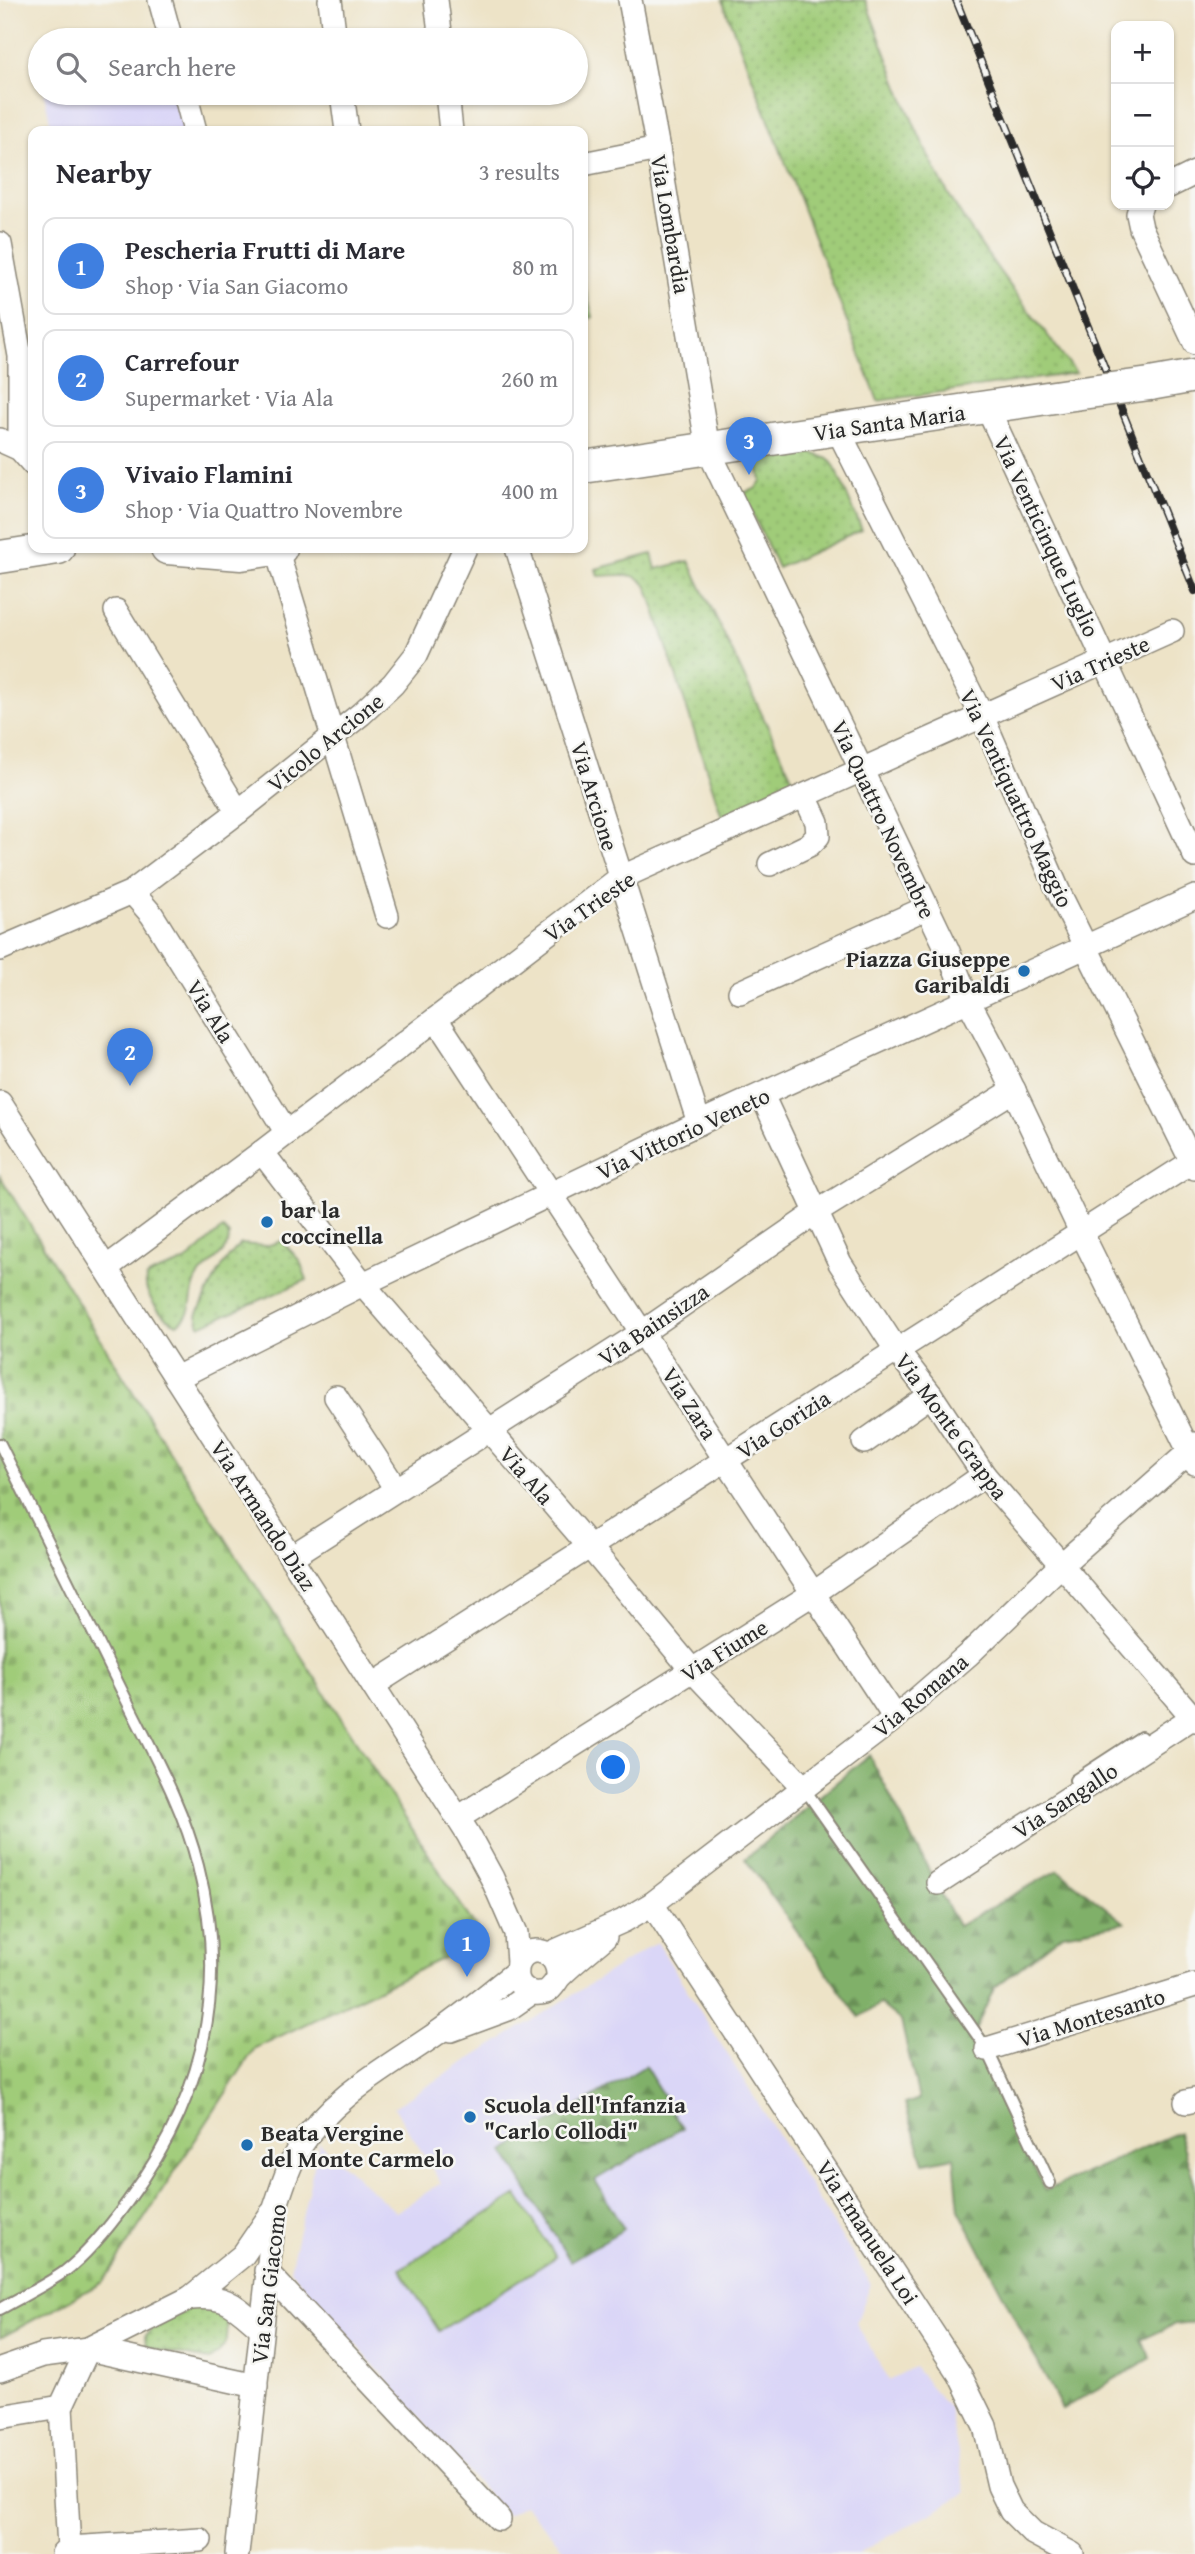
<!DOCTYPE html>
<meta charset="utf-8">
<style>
body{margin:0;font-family:"Gentium Book Plus",serif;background:#f2f2f3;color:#2b2b33}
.controls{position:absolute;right:21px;top:21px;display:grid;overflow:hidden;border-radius:14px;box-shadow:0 2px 5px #0004}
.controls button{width:63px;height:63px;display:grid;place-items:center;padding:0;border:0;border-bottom:2px solid #e1e1e2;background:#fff;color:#2b2b33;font:35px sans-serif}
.you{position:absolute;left:614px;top:1768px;width:24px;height:24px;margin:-18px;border:5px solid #fff;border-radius:50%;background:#1a73e8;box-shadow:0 0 0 10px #1a73e833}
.badge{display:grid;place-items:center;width:46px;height:46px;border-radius:50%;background:#1f6fb2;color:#fff;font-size:23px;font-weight:700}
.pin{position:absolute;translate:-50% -58px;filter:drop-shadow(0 2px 4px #0008)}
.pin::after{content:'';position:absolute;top:37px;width:24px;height:21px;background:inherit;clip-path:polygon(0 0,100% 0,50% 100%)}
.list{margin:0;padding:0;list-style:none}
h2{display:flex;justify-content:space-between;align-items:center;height:91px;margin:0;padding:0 28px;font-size:30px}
h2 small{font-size:23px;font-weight:400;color:#7c7c81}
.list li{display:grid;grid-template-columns:46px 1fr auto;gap:21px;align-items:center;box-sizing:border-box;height:98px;margin:0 14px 14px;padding:0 14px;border:2px solid #e1e1e2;border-radius:14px}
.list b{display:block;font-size:26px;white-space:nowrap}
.list p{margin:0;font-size:23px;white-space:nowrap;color:#7c7c81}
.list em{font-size:23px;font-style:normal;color:#7c7c81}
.icon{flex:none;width:38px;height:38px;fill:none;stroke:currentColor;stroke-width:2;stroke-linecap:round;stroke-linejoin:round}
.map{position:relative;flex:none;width:1195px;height:2554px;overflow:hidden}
.search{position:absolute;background:#fff;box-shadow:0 2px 5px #0004;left:28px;top:28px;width:560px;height:77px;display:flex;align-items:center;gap:18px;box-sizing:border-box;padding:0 24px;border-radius:38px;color:#7c7c81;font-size:26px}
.panel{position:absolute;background:#fff;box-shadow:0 2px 5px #0004;left:28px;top:126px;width:560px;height:427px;border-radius:14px}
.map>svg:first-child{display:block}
.built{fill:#dad6f7}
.grass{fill:url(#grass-dots);stroke:#667c52;stroke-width:2}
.forest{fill:url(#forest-firs);stroke:#566e4a;stroke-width:2}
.cemetery{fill:url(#cemetery-stones);stroke:#667c52;stroke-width:2}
.garden{fill:#a0cc79;stroke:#667c52;stroke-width:2}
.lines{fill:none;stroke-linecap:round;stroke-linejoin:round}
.service-casing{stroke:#8c8779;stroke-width:14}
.minor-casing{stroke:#8c8779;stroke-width:26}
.secondary-casing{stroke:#8c8779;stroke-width:35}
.service{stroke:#fff;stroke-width:10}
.minor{stroke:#fff;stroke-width:23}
.secondary{stroke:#fff;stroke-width:32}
.rail-casing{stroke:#2b2b2b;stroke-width:8}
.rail{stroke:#f6f6f2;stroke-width:5;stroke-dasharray:16;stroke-linecap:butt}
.secondary-bridge-casing{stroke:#8c8779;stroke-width:35;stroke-linecap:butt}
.secondary-bridge{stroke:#fff;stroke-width:32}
.poi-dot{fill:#1f6fb2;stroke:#f6f6f2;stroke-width:2.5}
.labels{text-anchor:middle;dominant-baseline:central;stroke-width:5;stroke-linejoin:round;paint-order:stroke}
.street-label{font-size:23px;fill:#2b2b2b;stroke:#f6f6f2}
.poi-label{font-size:23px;font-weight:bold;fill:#2b2b2b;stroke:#f6f6f2;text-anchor:start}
</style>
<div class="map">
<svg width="1195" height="2554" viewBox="0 0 1195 2554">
<defs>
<pattern id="grass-dots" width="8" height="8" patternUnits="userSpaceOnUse" patternTransform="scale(1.75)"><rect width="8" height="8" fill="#a0cc79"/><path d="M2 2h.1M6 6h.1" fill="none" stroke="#8aaf69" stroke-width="1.8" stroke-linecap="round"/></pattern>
<pattern id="forest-firs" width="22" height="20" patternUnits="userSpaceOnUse" patternTransform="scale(1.75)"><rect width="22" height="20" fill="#80b069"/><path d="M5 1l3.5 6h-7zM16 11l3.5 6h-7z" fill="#698f57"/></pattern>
<pattern id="cemetery-stones" width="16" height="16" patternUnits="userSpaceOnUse" patternTransform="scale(1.75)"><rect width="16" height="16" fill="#a0cc79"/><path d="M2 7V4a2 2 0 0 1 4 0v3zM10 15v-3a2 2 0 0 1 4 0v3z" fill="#8aaf69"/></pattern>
</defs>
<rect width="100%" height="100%" fill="#f6f6f2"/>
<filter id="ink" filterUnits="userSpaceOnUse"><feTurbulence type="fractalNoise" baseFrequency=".0143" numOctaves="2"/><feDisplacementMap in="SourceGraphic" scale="14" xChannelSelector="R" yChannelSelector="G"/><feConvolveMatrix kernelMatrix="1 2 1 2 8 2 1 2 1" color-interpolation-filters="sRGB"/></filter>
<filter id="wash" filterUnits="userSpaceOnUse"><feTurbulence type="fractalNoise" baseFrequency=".00686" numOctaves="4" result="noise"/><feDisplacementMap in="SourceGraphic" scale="28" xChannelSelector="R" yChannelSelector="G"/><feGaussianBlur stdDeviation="1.57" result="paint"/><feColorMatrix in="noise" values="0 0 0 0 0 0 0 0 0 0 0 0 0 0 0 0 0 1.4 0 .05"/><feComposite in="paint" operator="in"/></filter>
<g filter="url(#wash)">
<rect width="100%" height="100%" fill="#ede3c7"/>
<g class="built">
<polygon points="44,93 177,93 187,131 52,131"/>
<polygon points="657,1942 871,2284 856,2323 889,2380 914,2367 949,2408 966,2493 858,2554 569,2554 524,2505 506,2515 290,2270 319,2143 396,2212 441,2183 394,2107"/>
</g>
<g class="grass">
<path d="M722,0H865C892,67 915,138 952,200C988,261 1034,316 1076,373L878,401Z"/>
<polygon points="812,453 829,459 835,467 862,530 778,568 743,493 755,489 761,481 757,460"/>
<path d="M652,554L656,569L689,561L795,784L722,817L648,589C638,569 619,576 598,576L596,569Z"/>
<path d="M223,1229L229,1235C230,1255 205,1264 197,1279C188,1295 196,1314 177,1324C162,1318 143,1295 146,1278C157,1269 170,1269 183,1262C198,1254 208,1238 223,1229Z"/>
<path d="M282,1241L300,1261L307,1280L200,1326L197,1315C208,1292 221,1261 241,1244L266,1246Z"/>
<path d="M192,2307H208L223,2313C232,2333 228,2348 209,2360L156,2350L146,2346L145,2336L151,2330Z"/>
</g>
<g class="forest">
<polygon points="869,1755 958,1926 1058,1870 1125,1923 1063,1934 994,1988 973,2035 1045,2191 1179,2132 1195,2185 1195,2322 1175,2324 1141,2340 1151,2358 1062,2409 959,2210 954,2157 924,2163 905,2104 919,2099 901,2021 880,2004 859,2017 745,1859"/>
<polygon points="645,2066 682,2128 595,2180 624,2229 570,2261 504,2151"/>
</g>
<polygon class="cemetery" points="0,1176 168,1449 483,1939 255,2048 103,2282 0,2338"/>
<g class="garden">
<polygon points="583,281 593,317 583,320"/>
<polygon points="517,2195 556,2257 439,2331 400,2269"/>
</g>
</g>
<g filter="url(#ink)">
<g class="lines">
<g class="service-casing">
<g id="service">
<path d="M0,1444C41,1527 82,1609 122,1691C150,1748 183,1805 198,1866C230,1989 202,2101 128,2201C110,2226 89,2253 64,2272C44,2286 21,2297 0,2309"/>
<polyline points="1075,1780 1141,1737"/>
<polyline points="804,1788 987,2049 1050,2183"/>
</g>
</g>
<g class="minor-casing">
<g id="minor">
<polyline points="160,0 171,40"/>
<polyline points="330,0 335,40"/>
<polyline points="436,0 441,40"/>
<polyline points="630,0 658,149 708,449 947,949 968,1000 996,1053 1082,1234 1195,1463"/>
<polyline points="185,93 195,131"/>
<polyline points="342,93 347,131"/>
<polyline points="447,93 451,131"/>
<polyline points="583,164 658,149"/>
<polyline points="1169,186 1195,173"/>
<polyline points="1141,205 1138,214 1141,228 1195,343"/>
<polyline points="0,244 20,356 20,449"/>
<polyline points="987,407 1195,856"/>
<polyline points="837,428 982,716 1060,895 1195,1168"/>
<polyline points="0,440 20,449 33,464"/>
<polyline points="276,548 387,916"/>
<polyline points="517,548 699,1123"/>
<polyline points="116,611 238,812"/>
<polyline points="770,864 809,845 818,836 817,822 805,796"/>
<polyline points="132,892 152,915 287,1133"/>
<polyline points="0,949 132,892 238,812 361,714 393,684 416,655 465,548"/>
<polyline points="740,992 926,908"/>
<polyline points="436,1019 895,1718"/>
<polyline points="762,1095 840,1263 897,1351 931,1395 984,1475 1195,1720"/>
<polyline points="0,1103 468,1834 492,1878 516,1933 518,1963"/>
<polyline points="262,1152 363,1284 590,1547 692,1670 804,1788"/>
<polyline points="106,1268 262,1152 620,878 1172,631"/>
<polyline points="176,1378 363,1284 699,1123 1195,897"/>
<polyline points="336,1397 396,1489"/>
<polyline points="864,1442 931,1395"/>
<polyline points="291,1557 643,1332 817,1212 1014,1090"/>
<polyline points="373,1685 1192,1162"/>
<polyline points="458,1818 814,1593 984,1475"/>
<polyline points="938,1883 1192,1718"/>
<polyline points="652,1904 960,2375 985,2426 999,2486 1011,2511 1033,2533 1072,2554"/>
<polyline points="549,1954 623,1921 652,1904 895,1718 969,1654 1060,1566 1189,1452 1195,1444"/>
<path d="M558,1978C560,1945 519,1942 517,1970C516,1977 519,1985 525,1989C530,1994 539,1994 546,1992C553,1988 555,1982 560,1976C574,1962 590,1950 605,1937"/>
<polyline points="451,2030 508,2009 531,1993"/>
<polyline points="987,2049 1195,1985"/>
<polyline points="1186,2102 1195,2100"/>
<polyline points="266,2271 499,2519"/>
<path d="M190,2298C228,2295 234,2305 261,2328"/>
<polyline points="88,2349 190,2298 243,2255 271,2214"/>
<polyline points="0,2370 43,2355 88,2349 256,2386"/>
<polyline points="61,2407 69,2548 63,2554"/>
<polyline points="0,2417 61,2407 88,2349"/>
<polyline points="69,2548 200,2540"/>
<path d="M237,2554L275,2208C282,2188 288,2166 299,2148C331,2098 383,2070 430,2038C460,2018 488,1994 516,1972"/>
</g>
</g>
<g class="secondary-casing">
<g id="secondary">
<polyline points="1150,384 1195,376"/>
<polyline points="583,467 1074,394"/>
<polyline points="167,548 241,554 281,548"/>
<polyline points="0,557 58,548"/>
</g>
</g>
<use href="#service" class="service"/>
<use href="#minor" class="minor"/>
<use href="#secondary" class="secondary"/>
<g class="rail-casing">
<polyline id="rail" points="956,0 1195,591"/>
</g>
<use href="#rail" class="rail"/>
<g class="secondary-bridge-casing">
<polyline id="secondary-bridge" points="1074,394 1150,384"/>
</g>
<use href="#secondary-bridge" class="secondary-bridge"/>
</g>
</g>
<g class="poi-dot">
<circle cx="1024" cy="971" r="7"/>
<circle cx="267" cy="1222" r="7"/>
<circle cx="470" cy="2117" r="7"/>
<circle cx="247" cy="2145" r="7"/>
</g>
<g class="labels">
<g class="street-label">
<text transform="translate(671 224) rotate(80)">Via Lombardia</text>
<text transform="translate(889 422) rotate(-8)">Via Santa Maria</text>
<text transform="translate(1047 536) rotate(65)">Via Venticinque Luglio</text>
<text transform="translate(1100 663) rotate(-24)">Via Trieste</text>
<text transform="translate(325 742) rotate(-39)">Vicolo Arcione</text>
<text transform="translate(595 796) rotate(73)">Via Arcione</text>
<text transform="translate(1017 798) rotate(65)">Via Ventiquattro Maggio</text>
<text transform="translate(884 819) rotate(65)">Via Quattro Novembre</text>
<text transform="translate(589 906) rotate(-35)">Via Trieste</text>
<text transform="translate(211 1011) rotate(58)">Via Ala</text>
<text transform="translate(683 1133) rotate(-25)">Via Vittorio Veneto</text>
<text transform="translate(653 1324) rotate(-34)">Via Bainsizza</text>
<text transform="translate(690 1403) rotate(57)">Via Zara</text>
<text transform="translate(783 1424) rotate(-33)">Via Gorizia</text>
<text transform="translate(952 1426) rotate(54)">Via Monte Grappa</text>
<text transform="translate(527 1475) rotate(49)">Via Ala</text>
<text transform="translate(264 1515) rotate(57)">Via Armando Diaz</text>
<text transform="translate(724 1650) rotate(-32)">Via Fiume</text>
<text transform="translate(920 1695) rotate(-40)">Via Romana</text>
<text transform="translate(1065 1800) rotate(-33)">Via Sangallo</text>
<text transform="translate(1091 2017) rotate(-17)">Via Montesanto</text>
<text transform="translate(868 2232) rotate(57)">Via Emanuela Loi</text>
<text transform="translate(268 2284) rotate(-83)">Via San Giacomo</text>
</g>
<g class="poi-label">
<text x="1010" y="958" text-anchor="end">Piazza Giuseppe<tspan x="1010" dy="26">Garibaldi</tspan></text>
<text x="281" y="1209">bar la<tspan x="281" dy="26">coccinella</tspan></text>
<text x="484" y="2104">Scuola dell'Infanzia<tspan x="484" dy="26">"Carlo Collodi"</tspan></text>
<text x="261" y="2132">Beata Vergine<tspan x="261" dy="26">del Monte Carmelo</tspan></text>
</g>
</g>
</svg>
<div class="controls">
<button>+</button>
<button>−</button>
<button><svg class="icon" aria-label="locate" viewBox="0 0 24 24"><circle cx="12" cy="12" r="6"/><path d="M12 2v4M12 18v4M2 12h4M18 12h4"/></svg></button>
</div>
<div class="you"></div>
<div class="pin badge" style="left:467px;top:1977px;background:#3f7fe0">1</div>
<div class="pin badge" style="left:130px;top:1086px;background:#3f7fe0">2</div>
<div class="pin badge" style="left:749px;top:475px;background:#3f7fe0">3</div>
<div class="search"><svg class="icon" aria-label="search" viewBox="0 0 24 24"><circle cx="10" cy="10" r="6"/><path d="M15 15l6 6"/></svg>Search here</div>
<section class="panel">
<h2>Nearby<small>3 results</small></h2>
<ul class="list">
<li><span class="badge" style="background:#3f7fe0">1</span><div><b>Pescheria Frutti di Mare</b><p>Shop · Via San Giacomo</p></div><em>80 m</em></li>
<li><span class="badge" style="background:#3f7fe0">2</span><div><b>Carrefour</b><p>Supermarket · Via Ala</p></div><em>260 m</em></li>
<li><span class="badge" style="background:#3f7fe0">3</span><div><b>Vivaio Flamini</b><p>Shop · Via Quattro Novembre</p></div><em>400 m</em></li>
</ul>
</section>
</div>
